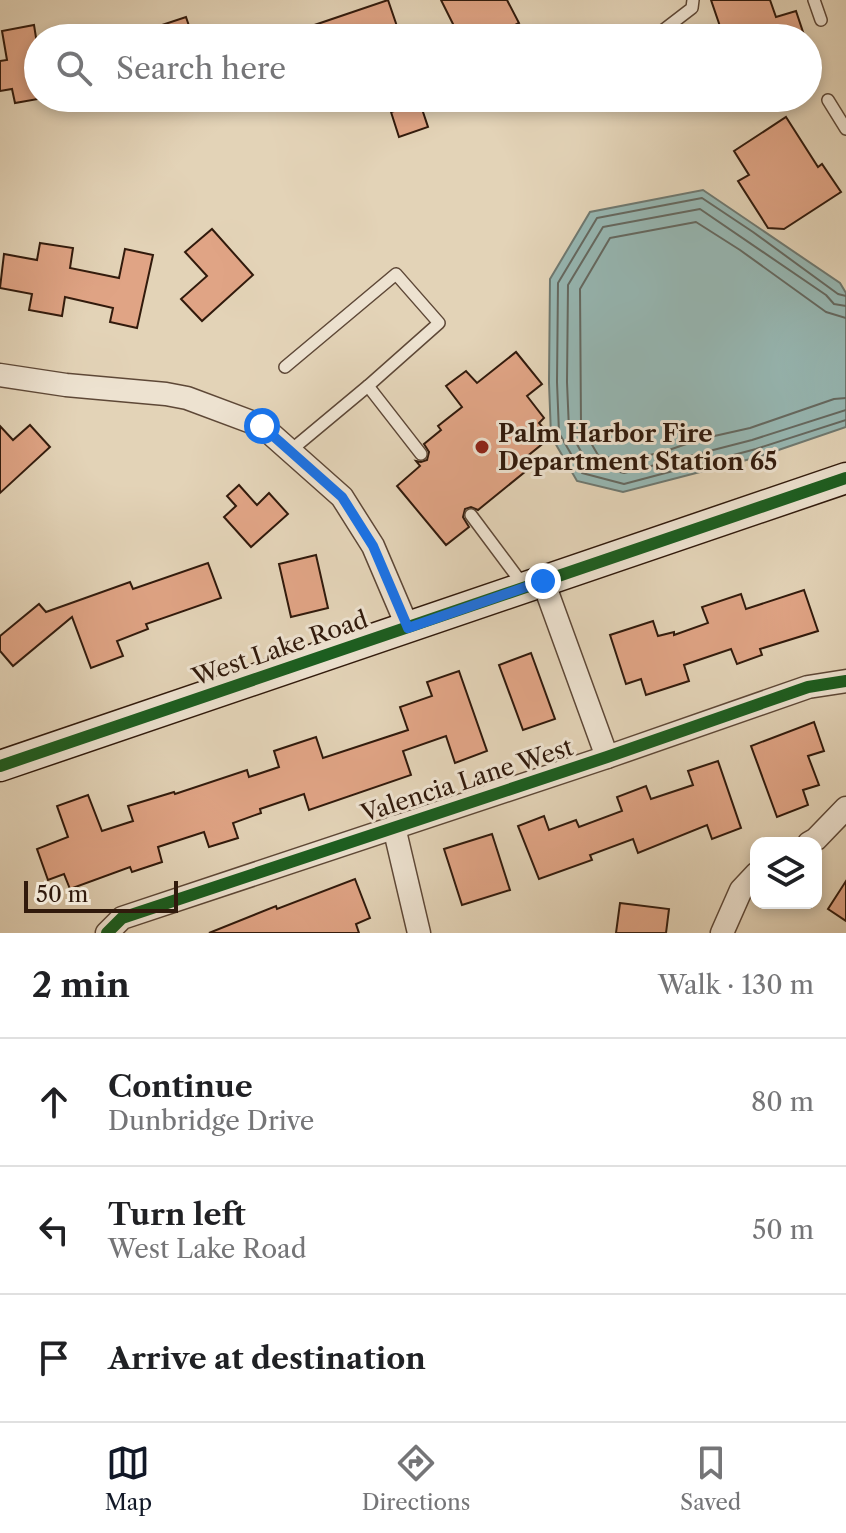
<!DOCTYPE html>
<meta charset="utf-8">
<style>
body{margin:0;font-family:"Libre Caslon Text",serif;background:#f6f6f6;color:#202124}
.controls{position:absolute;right:24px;bottom:24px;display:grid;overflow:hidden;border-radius:16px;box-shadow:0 4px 12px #0003}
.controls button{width:72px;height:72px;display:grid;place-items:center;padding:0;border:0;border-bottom:2px solid #e0e0e0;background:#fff;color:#202124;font:40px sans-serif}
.scale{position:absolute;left:24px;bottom:20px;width:154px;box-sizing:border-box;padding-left:8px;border:4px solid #311a0c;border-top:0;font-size:22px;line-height:28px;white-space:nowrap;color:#311a0c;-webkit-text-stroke:6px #ede2d0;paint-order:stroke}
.stop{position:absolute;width:24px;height:24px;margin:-18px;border:6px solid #1a73e8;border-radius:50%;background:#fff}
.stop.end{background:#1a73e8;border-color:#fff;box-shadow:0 2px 8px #0008}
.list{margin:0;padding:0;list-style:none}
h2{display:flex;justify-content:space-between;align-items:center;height:104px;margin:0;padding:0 32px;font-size:34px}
h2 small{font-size:26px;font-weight:400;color:#757577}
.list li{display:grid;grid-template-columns:52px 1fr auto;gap:24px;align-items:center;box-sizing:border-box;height:128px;padding:0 32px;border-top:2px solid #e0e0e0}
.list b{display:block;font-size:30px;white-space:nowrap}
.list p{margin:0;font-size:26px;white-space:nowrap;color:#757577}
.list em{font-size:26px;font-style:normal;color:#757577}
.icon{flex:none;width:44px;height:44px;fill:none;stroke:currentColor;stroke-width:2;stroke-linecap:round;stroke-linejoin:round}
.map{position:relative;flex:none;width:846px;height:933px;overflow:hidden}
.search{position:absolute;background:#fff;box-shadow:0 4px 12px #0003;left:24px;right:24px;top:24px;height:88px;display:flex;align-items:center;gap:20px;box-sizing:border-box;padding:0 28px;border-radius:44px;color:#757577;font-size:30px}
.sheet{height:488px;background:#fff}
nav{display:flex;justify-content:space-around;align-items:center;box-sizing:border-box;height:112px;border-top:2px solid #e0e0e0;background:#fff;font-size:22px;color:#757577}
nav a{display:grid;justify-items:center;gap:4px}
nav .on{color:#111827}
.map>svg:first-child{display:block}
.water{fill:#96b7b3;stroke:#6e7870;stroke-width:2}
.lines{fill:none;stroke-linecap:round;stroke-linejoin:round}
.shore{stroke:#646860;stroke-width:2}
.building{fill:#e0a485;stroke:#311a0c;stroke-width:2}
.lane-casing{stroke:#5e4837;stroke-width:14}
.street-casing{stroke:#5e4837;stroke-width:25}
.secondary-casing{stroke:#311a0c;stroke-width:33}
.lane{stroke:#ede2d0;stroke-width:11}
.street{stroke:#ede2d0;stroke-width:22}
.secondary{stroke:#ede2d0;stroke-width:30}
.cycleway-casing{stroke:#ede2d0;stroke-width:17}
.cycleway{stroke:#1b5e20;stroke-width:12}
.route{stroke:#1a73e8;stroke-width:10}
.poi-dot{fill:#8f2418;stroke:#ede2d0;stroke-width:3}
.labels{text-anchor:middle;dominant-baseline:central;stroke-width:6;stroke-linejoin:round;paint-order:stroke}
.poi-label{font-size:24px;font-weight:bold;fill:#311a0c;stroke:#ede2d0;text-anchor:start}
.street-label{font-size:24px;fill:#311a0c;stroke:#ede2d0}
</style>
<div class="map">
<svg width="846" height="933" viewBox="0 0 846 933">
<rect width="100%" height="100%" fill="#e3d3b7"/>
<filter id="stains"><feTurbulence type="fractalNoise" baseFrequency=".0025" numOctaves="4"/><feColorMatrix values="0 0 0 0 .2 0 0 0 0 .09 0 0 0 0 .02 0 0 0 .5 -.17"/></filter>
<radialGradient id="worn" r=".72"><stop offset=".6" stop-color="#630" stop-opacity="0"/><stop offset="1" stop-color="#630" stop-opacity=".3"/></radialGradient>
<polygon class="water" points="703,190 840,283 846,293 846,427 758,457 623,492 577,481 551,436 549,383 550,279 590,212"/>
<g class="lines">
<g class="shore">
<polyline points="846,296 838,294 753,232 702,198 597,218 558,283 557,382 559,433 582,473 624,484 756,449 846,420"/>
<polyline points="846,306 834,304 826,295 700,209 603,227 568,285 567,382 569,430 588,464 624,473 752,440 846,410"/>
<polyline points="846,318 826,312 740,250 696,222 610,238 580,289 581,426 598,455 623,461 663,452 701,439 750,428 834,399 846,398"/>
</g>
</g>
<g class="building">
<polygon points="388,0 401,38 286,38 285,35"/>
<polygon points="441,0 507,0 519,23 490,38 460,38"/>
<polygon points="711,0 770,0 776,17 796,11 805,38 724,38"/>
<polygon points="186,17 193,38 133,38 132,35"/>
<polygon points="34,25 38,50 38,99 15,103 12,89 0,91 0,61 7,60 2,31"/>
<polygon points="420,103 428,127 399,137 391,112"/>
<polygon points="786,117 818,167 822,164 841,192 784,229 768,228 738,181 749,175 734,151"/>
<polygon points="212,229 253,275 202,321 181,299 207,276 185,252"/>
<polygon points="40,243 73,248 70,268 119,278 125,249 153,255 137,328 110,322 113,308 65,297 62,316 29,310 32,294 0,288 4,254 37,260"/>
<polygon points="516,352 542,384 527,396 544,418 539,423 551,437 520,462 526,471 478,510 471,507 465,509 463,517 469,527 446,545 397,486 420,466 416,461 421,462 427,460 429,452 424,444 441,430 438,426 462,407 446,386 466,371 477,383"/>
<polygon points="30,425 50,447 0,493 0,426 13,440"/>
<polygon points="239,485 257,505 269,493 288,514 251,547 224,517 236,506 227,496"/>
<polygon points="316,555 328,608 291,617 279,564"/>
<polygon points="208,563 221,598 146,624 148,629 117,641 123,656 91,668 72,617 13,666 0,651 0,636 39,604 46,612 130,582 133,589"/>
<polygon points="804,590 818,631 760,649 762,655 737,664 731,649 684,665 689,681 646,695 641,679 626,684 610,635 653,621 658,636 674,632 674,635 708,623 702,607 741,594 746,609"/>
<polygon points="531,653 555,719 523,730 499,665"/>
<polygon points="459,671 487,751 455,763 446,736 403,751 411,775 309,810 304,794 260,809 261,813 233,823 238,838 209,847 204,832 158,847 162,862 132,872 130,867 70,889 64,874 48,880 37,849 68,837 57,806 88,795 102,831 133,821 128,806 174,792 175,794 247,770 249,777 279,767 274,751 316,737 323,758 408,730 400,707 432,696 427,682"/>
<polygon points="814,722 824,751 808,756 819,785 803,790 808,805 777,817 751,746"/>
<polygon points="718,761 741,828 712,839 707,825 638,853 633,839 590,855 592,860 539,879 518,826 544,816 549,830 576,820 579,827 622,811 617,797 646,786 651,799 693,785 688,771"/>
<polygon points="492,834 510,890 462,905 444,849"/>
<polygon points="355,879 370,918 356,924 359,933 209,933 276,906 277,909"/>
<polygon points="846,881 846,921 828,909"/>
<polygon points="620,903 669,909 666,933 616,933"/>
</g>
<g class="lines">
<g class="lane-casing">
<g id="lane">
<polyline points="814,0 821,20"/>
<polyline points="653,38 692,8 693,0"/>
<polyline points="828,100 846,129"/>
<polyline points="285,367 396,274 439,323 368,386"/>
<polyline points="290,451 368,386 421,454"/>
<polyline points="471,515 524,586"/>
</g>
</g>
<g class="street-casing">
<g id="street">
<polyline points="0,375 66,385 166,394 187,398 262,426 342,497 373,546 408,628"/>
<polyline points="543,581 607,757"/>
<polyline points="394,827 419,933"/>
<polyline points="809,843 816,839 846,808"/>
<polyline points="107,933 122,918 607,757 808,687 846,681"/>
<polyline points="722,933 741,890 756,874"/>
</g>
</g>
<g class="secondary-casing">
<polyline id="secondary" points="0,766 846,478"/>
</g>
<use href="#lane" class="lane"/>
<use href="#street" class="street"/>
<use href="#secondary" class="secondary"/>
<g class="cycleway-casing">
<g id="cycleway">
<polyline points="0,766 846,478"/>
<polyline points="107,933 122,918 607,757 808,687 846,681"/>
</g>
</g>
<use href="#cycleway" class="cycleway"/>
</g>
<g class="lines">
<polyline class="route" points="262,426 342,497 373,546 408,628 543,581"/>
</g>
<circle class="poi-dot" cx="482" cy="447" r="8"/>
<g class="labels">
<g class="poi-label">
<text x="498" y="433">Palm Harbor Fire<tspan x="498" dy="28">Department Station 65</tspan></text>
</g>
<g class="street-label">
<text transform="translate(280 648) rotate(-19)">West Lake Road</text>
<text transform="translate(467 780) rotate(-18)">Valencia Lane West</text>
</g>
</g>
<rect width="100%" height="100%" filter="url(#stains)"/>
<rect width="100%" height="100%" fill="url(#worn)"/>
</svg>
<div class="controls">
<button><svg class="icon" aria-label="layers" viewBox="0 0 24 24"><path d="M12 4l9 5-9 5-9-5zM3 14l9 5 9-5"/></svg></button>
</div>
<div class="scale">50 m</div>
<div class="stop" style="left:262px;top:426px"></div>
<div class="stop end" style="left:543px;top:581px"></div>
<div class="search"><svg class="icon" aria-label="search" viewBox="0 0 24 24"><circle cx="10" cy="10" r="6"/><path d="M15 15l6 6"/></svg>Search here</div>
</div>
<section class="sheet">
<h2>2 min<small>Walk · 130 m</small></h2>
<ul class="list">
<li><svg class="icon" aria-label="ahead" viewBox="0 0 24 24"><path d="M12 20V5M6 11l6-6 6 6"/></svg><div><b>Continue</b><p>Dunbridge Drive</p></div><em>80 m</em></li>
<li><svg class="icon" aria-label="left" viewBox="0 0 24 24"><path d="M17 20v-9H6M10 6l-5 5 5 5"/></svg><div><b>Turn left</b><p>West Lake Road</p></div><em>50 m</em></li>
<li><svg class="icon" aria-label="arrive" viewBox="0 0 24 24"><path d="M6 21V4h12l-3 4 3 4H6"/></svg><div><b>Arrive at destination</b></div></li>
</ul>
</section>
<nav>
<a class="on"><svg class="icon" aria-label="map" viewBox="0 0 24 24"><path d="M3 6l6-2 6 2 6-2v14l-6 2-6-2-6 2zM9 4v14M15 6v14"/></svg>Map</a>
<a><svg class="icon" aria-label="directions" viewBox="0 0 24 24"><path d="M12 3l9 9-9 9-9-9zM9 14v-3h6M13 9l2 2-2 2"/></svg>Directions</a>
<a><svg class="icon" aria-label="saved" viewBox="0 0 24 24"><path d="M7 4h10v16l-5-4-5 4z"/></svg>Saved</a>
</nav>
